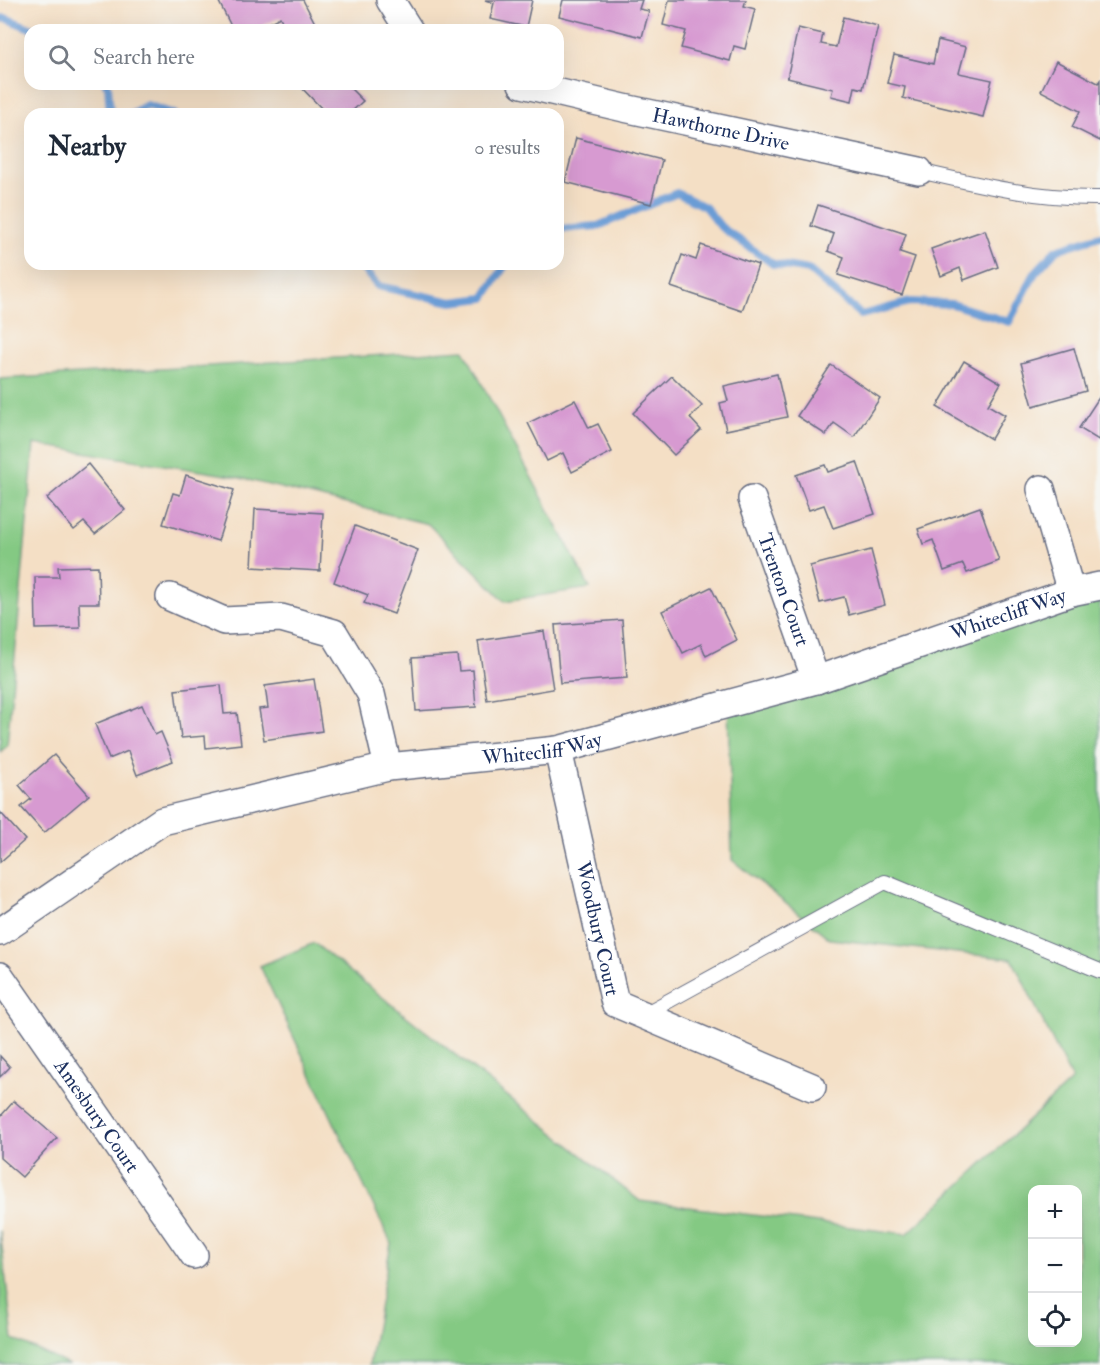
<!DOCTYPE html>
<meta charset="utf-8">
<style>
body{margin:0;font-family:"IM FELL Double Pica",serif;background:#f2f2f3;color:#1f2937}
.controls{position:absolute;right:18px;bottom:18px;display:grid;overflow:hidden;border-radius:12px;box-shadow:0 6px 24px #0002}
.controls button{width:54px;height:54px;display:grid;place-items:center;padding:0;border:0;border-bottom:2px solid #e0e1e3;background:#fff;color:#1f2937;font:30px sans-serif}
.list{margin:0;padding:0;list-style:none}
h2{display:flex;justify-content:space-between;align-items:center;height:78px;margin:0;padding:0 24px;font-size:26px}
h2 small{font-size:20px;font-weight:400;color:#747a83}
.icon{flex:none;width:33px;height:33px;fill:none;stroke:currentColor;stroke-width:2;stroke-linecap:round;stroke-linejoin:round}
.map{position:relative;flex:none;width:1100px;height:1365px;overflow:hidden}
.search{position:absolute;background:#fff;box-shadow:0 6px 24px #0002;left:24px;top:24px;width:540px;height:66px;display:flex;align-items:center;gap:15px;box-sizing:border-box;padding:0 21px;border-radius:18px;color:#747a83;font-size:22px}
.panel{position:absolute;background:#fff;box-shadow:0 6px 24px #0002;left:24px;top:108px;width:540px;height:162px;border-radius:18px}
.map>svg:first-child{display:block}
.green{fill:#84c983;stroke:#507c70;stroke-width:1.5;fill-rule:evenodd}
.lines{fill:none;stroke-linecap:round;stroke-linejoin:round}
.stream{stroke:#6b9cd5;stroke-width:8}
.building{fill:#d79ad1}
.lane-casing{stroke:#676d82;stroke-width:16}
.street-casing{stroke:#676d82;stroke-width:30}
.lane{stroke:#fff;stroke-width:14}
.street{stroke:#fff;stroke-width:27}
.labels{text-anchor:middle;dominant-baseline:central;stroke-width:4.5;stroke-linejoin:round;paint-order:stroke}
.street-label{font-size:20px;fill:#1b2f5e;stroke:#f6f6f2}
</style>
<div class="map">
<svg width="1100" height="1365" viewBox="0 0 1100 1365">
<rect width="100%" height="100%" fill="#f6f6f2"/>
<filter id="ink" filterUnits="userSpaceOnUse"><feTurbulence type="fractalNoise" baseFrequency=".0167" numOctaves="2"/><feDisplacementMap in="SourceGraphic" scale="12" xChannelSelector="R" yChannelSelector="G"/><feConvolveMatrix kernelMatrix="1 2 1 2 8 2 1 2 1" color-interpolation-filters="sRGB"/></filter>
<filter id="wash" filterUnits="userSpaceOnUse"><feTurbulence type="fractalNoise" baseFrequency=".008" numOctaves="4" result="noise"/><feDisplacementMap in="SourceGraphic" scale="24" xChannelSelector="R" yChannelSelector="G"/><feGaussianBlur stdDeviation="1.35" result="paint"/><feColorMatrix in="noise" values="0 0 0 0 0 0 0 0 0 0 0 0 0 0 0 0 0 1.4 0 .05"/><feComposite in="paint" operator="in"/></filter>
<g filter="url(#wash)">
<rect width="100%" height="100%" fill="#f4dfc5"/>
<g class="green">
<polygon points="464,350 590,588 505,601 428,524 232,476 34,444 7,746 0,752 0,379"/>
<path d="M1100,586V1365H369L391,1243L260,966L314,943L640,1201L907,1234L1072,1080L1012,959L830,939L732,860L728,704ZM1032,1190H1078V1342H1032Z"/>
<polygon points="0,1230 13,1339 69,1365 0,1365"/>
</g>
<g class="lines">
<g class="stream">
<polyline points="0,19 5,18 35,30"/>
<polyline points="106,84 108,85 110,114"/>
<polyline points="131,114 147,105 174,114"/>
<polyline points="558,229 598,226 677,193 705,207 721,227 773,264 809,270 861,315 910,302 952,304 1009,322 1035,273 1056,250 1100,236"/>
<polyline points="363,264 364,270 378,286 452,302 484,298 506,264"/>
</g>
</g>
<g id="blocks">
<g class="building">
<polygon points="223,0 303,0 317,27 311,30 286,30 280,17 255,30 233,30 219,2"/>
<polygon points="485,0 532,0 526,27 490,19 494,3"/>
<polygon points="563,0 642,0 639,9 649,11 642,37 559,16"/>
<polygon points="669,0 746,0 744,6 755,9 745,49 734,46 730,61 681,48 686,31 663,25"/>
<polygon points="843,17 878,26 863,89 855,87 852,101 831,96 833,89 787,78 798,28 823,34 821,44 836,47"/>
<polygon points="938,40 966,47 959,73 992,80 983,117 903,98 905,87 887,83 894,55 933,64"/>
<polygon points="1056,61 1098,83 1100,80 1100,141 1072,127 1080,111 1041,91"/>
<polygon points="298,84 346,84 363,101 349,114 327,114"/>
<polygon points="576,138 662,160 651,204 565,182"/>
<polygon points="818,205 906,234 900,252 915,257 902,295 838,275 844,257 828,251 834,234 811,226"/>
<polygon points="985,230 998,267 964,280 960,268 941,276 931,249"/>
<polygon points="701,245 758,265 742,311 671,287 682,255 696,260"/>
<polygon points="1074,348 1086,391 1033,406 1021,363"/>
<polygon points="964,361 1001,383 988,405 1005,415 991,439 937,407"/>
<polygon points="831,365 880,398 854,437 834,423 826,435 797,416"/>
<polygon points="777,374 787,417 726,430 720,403 728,401 724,386"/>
<polygon points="672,376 702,406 690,418 701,430 674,455 633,413"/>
<polygon points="1100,396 1100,441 1079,428"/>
<polygon points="575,400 589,428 598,424 612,452 572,472 563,453 547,461 528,423"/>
<polygon points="857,462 875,514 833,528 824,505 809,510 796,475 825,465 828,472"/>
<polygon points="88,464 125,510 95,534 84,522 74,530 47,498"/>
<polygon points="186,475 234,490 218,541 163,524 173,493 180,495"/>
<polygon points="980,507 999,561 967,573 963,564 944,571 933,540 923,544 918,529"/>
<polygon points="255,509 323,513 320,571 252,567"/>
<polygon points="355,526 418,550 394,614 364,603 368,595 334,582"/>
<polygon points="871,550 885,605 849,615 844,597 820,603 810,566"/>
<polygon points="98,566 99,603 79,603 80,628 36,629 35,577 59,577 58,567"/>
<polygon points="711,587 737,640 706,656 701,644 683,653 662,611"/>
<polygon points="622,620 627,678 560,683 555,625"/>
<polygon points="544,631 553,689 487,700 478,641"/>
<polygon points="457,655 459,671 473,670 476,707 416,711 412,658"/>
<polygon points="314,679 322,731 264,740 259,709 268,708 265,686"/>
<polygon points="221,685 224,714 237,713 241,744 206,748 205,736 181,738 175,690"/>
<polygon points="142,705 155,735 161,732 173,761 137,775 128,751 109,759 95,724"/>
<polygon points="54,755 89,795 44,833 21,807 31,799 19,785"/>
<polygon points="0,812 25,840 0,862"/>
<polygon points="0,1056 10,1067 0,1077"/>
<polygon points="14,1101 57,1138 22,1177 0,1158 0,1117"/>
</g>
</g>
</g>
<g filter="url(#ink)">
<use href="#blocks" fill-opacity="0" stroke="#676d82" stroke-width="1.5"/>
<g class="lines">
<g class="lane-casing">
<g id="lane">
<path d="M919,171C979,185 1039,199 1100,198"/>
<polyline points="643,1015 885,882 1100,971"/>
</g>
</g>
<g class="street-casing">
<g id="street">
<polyline points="390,0 409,30"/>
<path id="s1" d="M522,84L624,108L919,171"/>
<polyline points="1041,489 1071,592"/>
<path id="s2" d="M752,499L816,680"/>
<polyline points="170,597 224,621 281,618 334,633 371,694 388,767"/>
<path id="s3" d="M558,750L615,1003L812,1087"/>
<path id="s4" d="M0,932L162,821L388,767L558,750L816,680L1071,592L1100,586"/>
<path id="s5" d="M0,976L194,1255"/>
</g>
</g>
<use href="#lane" class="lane"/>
<use href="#street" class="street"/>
</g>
</g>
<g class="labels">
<g class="street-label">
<text stroke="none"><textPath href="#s1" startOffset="204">Hawthorne Drive</textPath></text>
<text stroke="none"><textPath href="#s2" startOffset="96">Trenton Court</textPath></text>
<text stroke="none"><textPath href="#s4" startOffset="1070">Whitecliff Way</textPath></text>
<text stroke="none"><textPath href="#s4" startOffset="584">Whitecliff Way</textPath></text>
<text stroke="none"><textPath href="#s3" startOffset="183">Woodbury Court</textPath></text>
<text stroke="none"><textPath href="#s5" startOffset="170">Amesbury Court</textPath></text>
</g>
</g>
</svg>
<div class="controls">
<button>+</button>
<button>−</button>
<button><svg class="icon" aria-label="locate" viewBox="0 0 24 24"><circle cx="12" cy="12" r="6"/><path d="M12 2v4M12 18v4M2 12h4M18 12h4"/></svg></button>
</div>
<div class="search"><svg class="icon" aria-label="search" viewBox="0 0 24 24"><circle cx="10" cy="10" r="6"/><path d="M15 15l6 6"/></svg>Search here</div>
<section class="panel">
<h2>Nearby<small>0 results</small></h2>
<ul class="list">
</ul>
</section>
</div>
